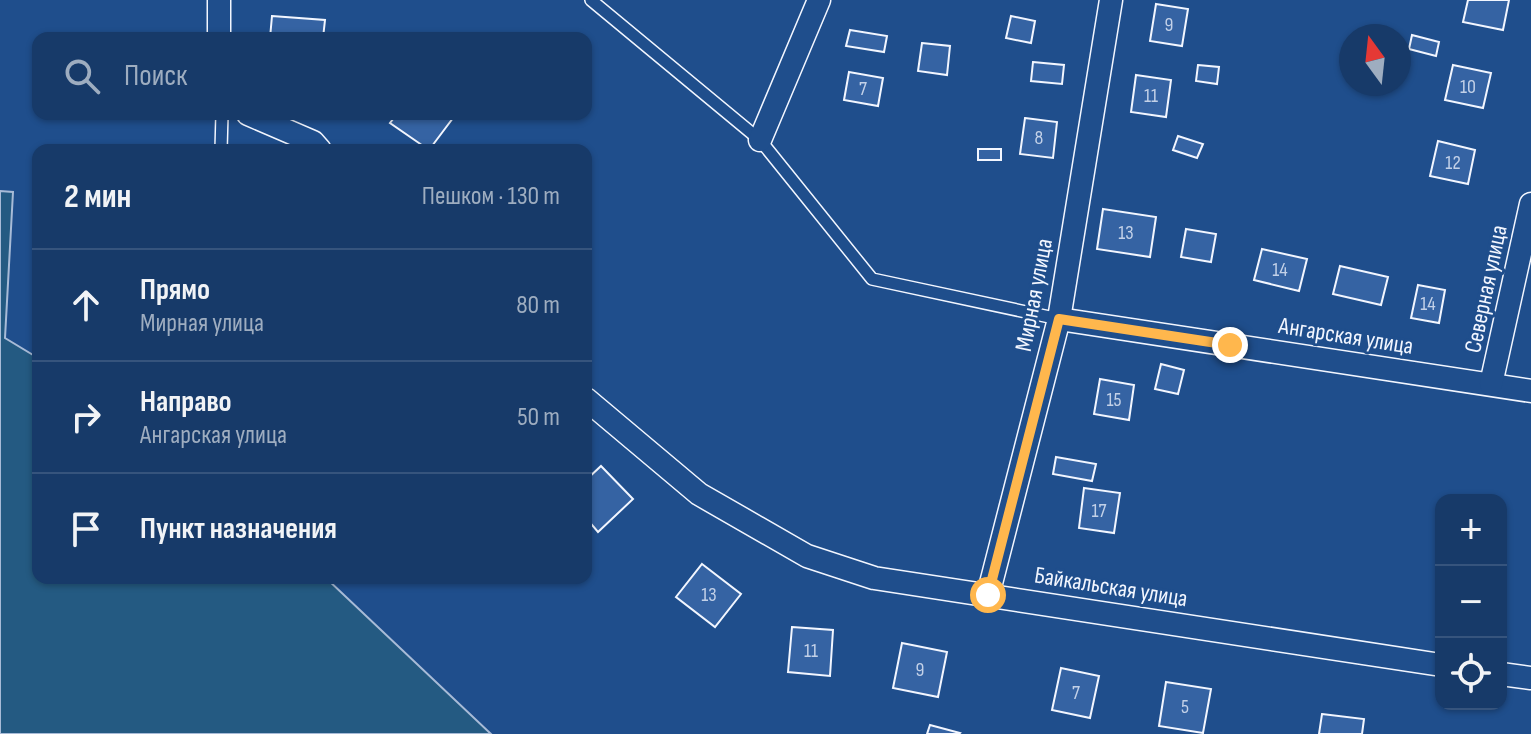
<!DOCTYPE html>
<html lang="ru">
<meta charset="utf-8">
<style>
body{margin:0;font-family:"Sofia Sans Condensed",sans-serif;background:#244571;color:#f1f3f6}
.controls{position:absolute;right:24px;bottom:24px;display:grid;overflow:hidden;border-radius:16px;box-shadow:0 2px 6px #0004}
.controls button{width:72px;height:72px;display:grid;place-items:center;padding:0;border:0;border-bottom:2px solid #36547d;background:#173a69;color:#f1f3f6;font:40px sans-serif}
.compass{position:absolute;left:1339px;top:24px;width:72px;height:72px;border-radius:50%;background:#173a69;box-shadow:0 2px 6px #0004;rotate:345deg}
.stop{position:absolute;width:24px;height:24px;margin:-18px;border:6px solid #ffb74d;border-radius:50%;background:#fff}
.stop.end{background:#ffb74d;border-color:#fff;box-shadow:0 2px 8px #0008}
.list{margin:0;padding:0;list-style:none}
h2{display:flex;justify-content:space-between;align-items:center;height:104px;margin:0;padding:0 32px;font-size:34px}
h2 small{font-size:26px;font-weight:400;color:#9eadc0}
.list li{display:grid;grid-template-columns:52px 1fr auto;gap:24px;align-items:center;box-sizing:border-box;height:112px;padding:0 32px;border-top:2px solid #36547d}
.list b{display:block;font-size:30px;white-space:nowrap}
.list p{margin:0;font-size:26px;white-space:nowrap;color:#9eadc0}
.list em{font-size:26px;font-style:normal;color:#9eadc0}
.icon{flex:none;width:44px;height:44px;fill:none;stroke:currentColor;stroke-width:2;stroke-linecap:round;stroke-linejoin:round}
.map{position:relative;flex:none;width:1531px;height:734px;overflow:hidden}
.search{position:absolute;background:#173a69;box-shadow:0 2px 6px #0004;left:32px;top:32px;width:560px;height:88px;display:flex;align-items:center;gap:20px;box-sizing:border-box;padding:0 28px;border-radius:16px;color:#9eadc0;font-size:30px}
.panel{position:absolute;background:#173a69;box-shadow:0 2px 6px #0004;left:32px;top:144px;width:560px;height:440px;border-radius:16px}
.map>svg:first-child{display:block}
.green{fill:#245a82;stroke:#a8bbd7;stroke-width:2}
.building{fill:#3563a3;stroke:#f2f6ff;stroke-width:2}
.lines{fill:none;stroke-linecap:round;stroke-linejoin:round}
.service-casing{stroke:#f2f6ff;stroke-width:14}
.minor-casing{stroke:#f2f6ff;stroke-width:25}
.service{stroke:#1f4e8c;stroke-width:11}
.minor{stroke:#1f4e8c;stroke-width:22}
.route{stroke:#ffb74d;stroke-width:10}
.labels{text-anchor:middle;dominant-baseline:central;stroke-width:6;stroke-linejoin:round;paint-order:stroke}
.number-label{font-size:20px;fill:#c3d1e8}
.street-label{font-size:24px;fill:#f2f6ff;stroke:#1f4e8c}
</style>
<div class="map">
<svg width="1531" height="734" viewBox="0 0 1531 734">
<rect width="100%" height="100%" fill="#1f4e8c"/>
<polygon class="green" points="0,191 13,192 5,338 38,358 38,578 326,578 491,734 0,734"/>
<g class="building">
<polygon points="1468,0 1509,0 1503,30 1463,22"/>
<polygon points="1156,4 1188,9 1182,46 1150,41"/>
<polygon points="272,16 325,20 323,38 270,38"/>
<polygon points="1011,16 1035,21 1031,43 1006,38"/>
<polygon points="850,30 887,36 884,52 846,46"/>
<polygon points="1412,35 1439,42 1436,56 1409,49"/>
<polygon points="922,43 950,46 947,75 918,71"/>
<polygon points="1033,62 1064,65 1062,84 1031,81"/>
<polygon points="1198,65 1219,67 1217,84 1196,81"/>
<polygon points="1453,65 1491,73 1483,108 1445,100"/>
<polygon points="849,72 883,78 878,106 844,100"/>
<polygon points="1136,75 1171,80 1166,117 1131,112"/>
<polygon points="397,114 456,114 429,150 390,123"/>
<polygon points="1025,118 1057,122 1053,158 1020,154"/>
<polygon points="1178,136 1203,144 1197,158 1173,150"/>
<polygon points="1438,141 1475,150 1468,184 1430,176"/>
<rect x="978" y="149" width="23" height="11"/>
<polygon points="1103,209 1156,217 1150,257 1097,249"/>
<polygon points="1186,229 1216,234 1211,262 1181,257"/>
<polygon points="1262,249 1307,259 1299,291 1254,280"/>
<polygon points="1340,266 1388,277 1381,305 1333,294"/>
<polygon points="1418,285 1445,290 1439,323 1411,318"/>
<polygon points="1161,364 1184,370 1178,394 1155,389"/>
<polygon points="1100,379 1134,385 1129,420 1094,414"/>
<polygon points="1056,457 1096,464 1092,481 1053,474"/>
<polygon points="601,466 633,499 598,532 586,518 586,480"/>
<polygon points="1084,488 1120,493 1114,533 1079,528"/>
<polygon points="702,564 741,594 715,627 676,597"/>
<polygon points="792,627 833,630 830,676 788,672"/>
<polygon points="902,643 947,652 938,697 893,688"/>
<polygon points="1061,668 1099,676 1090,718 1052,710"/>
<polygon points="1166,682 1211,689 1203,733 1159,726"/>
<polygon points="1322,714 1364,719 1362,734 1319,734"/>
<polygon points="930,725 960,733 959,734 927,734"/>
</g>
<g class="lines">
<g class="service-casing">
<g id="service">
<polyline points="591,0 760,140 872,279 1059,319"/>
<polyline points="221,150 222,114"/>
</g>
</g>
<g class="minor-casing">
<g id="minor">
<polyline points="219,0 219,38"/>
<polyline points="248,114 313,142 320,150"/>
<polyline points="760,140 819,0"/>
<polyline points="1059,319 1531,391"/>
<polyline points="1491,384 1531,204"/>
<polyline points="586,399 699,494 807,556 874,578 1441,665"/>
<polyline points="988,595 1059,319 1111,0"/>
<polyline points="1501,674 1531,678"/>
</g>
</g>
<use href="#service" class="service"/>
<use href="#minor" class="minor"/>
</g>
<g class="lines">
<polyline class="route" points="988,595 1059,319 1230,345"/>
</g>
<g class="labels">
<g class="number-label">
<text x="1169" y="25">9</text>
<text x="1468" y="87">10</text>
<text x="863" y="89">7</text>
<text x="1151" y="96">11</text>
<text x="1039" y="138">8</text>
<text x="1453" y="163">12</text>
<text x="1126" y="233">13</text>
<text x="1280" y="270">14</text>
<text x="1428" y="304">14</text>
<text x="1114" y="400">15</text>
<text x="1099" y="511">17</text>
<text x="709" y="595">13</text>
<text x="811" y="651">11</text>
<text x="920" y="670">9</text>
<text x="1076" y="693">7</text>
<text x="1185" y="707">5</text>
</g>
<g class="street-label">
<text transform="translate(1486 289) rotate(-78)">Северная улица</text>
<text transform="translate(1034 295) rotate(-79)">Мирная улица</text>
<text transform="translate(1346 336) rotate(9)">Ангарская улица</text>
<text transform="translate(1111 587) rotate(9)">Байкальская улица</text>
</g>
</g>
</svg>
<div class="controls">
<button>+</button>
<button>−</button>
<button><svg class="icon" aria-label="locate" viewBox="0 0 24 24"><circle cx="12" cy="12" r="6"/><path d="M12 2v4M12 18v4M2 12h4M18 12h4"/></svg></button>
</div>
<svg class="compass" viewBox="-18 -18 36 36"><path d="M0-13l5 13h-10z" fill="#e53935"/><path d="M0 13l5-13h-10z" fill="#9eadc0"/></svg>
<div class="stop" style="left:988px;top:595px"></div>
<div class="stop end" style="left:1230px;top:345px"></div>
<div class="search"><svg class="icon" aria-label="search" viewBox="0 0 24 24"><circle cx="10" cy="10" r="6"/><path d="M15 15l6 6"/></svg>Поиск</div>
<section class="panel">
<h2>2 мин<small>Пешком · 130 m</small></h2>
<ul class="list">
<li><svg class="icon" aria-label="ahead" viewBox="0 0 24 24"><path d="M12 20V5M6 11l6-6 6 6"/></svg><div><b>Прямо</b><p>Мирная улица</p></div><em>80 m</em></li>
<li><svg class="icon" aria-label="right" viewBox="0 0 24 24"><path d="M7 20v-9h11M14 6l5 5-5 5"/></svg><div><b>Направо</b><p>Ангарская улица</p></div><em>50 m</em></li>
<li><svg class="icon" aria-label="arrive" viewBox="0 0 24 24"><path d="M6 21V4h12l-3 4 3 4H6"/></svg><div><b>Пункт назначения</b></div></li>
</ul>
</section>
</div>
